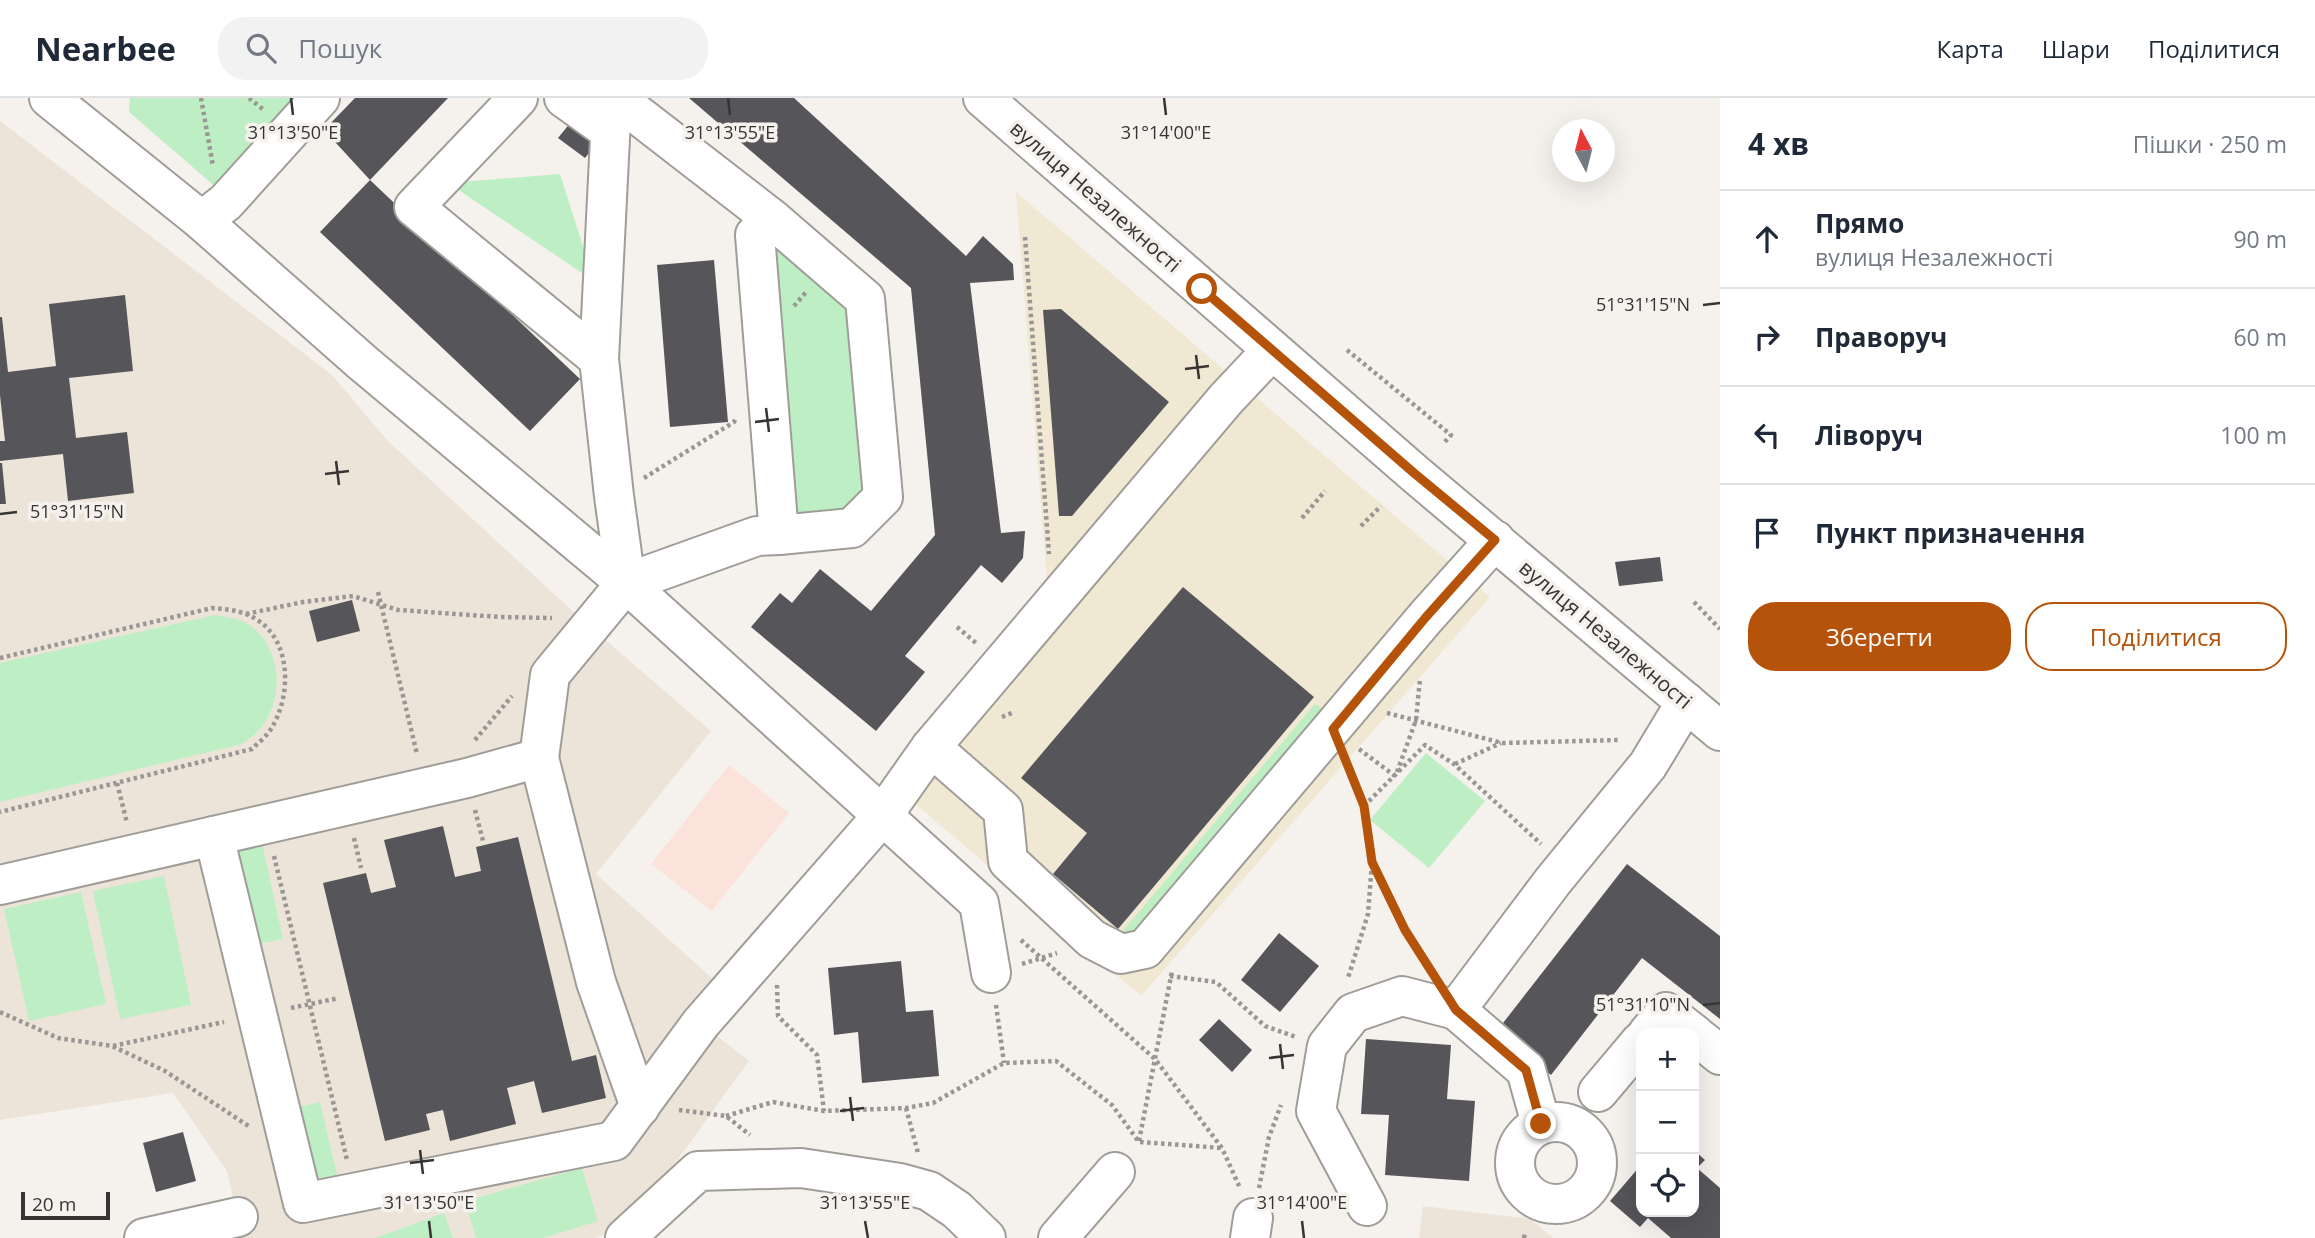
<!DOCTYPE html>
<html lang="uk">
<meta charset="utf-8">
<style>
body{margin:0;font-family:"Open Sans",sans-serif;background:#f2f2f3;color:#1f2937}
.controls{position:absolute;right:21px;bottom:21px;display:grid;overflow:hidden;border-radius:14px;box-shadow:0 7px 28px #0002}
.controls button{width:63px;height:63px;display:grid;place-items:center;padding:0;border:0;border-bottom:2px solid #e0e1e3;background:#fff;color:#1f2937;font:35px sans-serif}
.compass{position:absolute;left:1552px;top:21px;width:63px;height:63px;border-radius:50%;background:#fff;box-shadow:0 7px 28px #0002;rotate:353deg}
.scale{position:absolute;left:21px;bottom:18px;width:89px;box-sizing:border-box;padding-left:7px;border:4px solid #373534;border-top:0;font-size:19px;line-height:24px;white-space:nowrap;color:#373534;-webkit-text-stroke:5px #f5f1ed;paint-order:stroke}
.stop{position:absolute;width:21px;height:21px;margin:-16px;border:5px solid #b45309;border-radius:50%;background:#fff}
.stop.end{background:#b45309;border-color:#fff;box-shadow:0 2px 7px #0008}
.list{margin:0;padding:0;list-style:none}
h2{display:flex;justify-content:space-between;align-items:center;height:91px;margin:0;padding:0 28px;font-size:30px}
h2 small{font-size:23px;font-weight:400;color:#747a83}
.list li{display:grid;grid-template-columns:46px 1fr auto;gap:21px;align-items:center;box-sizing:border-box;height:98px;padding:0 28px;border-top:2px solid #e0e1e3}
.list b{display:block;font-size:26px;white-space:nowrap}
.list p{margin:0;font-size:23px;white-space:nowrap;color:#747a83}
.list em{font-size:23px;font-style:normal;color:#747a83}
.actions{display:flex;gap:14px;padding:21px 28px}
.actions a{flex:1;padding:16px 0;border:2px solid #b45309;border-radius:28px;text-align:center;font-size:24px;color:#b45309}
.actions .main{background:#b45309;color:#fff}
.icon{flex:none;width:38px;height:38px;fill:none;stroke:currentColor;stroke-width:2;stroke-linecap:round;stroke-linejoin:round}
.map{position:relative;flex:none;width:1720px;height:1140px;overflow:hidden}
header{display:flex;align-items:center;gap:42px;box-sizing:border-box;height:98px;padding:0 35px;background:#fff;border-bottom:2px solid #e0e1e3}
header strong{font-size:33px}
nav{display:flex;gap:38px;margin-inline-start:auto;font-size:24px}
.search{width:490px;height:63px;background:#f2f2f3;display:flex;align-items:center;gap:18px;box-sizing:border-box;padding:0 24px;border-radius:28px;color:#747a83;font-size:26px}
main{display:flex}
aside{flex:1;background:#fff}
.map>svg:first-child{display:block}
.commercial{fill:#f0e8d2}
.industrial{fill:#fbe2da}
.built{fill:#ece4d9}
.green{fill:#beeec4}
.building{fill:#56555a}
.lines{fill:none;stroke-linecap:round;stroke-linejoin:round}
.minor-casing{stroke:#a09d99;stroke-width:42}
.path{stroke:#999694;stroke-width:4.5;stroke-dasharray:3.5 3.5;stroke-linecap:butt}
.minor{stroke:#fff;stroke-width:38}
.route{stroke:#b45309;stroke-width:9}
.ticks{fill:none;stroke:#373534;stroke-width:2.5}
.labels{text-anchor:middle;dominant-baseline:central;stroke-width:7;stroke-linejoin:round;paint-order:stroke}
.street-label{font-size:21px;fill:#373534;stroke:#f5f1ed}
.ticks-label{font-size:18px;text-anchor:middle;fill:#373534;stroke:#f5f1ed;stroke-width:7;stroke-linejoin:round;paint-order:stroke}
</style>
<header>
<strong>Nearbee</strong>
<div class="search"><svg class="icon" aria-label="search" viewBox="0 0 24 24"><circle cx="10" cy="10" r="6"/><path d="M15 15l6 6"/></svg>Пошук</div>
<nav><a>Карта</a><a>Шари</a><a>Поділитися</a></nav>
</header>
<main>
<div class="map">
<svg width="1720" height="1140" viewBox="0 0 1720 1140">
<rect width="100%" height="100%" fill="#f5f1ed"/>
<polygon class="commercial" points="1016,94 1490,499 1141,898 893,687 1048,495"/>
<polygon class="industrial" points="729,667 789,715 712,813 651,766"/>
<g class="built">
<polygon points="0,23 332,277 387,342 580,520 711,633 596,776 712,880 684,912 749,963 633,1123 595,1140 227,1140 240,1131 227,1073 173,995 0,1022"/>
<polygon points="1423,1108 1530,1121 1553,1140 1419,1140"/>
</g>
<g class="green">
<polygon points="130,0 297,0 218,91 129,14"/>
<polygon points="560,76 594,183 448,85"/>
<polygon points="778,152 787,152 853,210 867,402 842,421 788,424 770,157"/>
<path d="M215,517C224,519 234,520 242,523C282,541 287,601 259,632C255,637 248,641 242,646L0,704V565Z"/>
<polygon points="1315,606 1334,617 1144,842 1122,834"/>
<polygon points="1426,655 1485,703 1429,770 1370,722"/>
<polygon points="260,736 283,841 248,848 233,759 245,741"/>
<polygon points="164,778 191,907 120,921 93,793"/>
<polygon points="81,794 106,906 29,923 4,811"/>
<polygon points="320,1004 339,1086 324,1083 309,1073 287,1012"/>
<polygon points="582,1070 598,1123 543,1140 476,1140 465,1103"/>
<polygon points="444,1115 453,1140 375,1140"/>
</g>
<g class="building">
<polygon points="355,0 448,0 370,82 580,281 530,333 320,134 370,82 324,32"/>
<polygon points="689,0 794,0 966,158 983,138 1013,166 1014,182 970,185 1001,435 1025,433 1023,460 1002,485 981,467 905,558 925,574 876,633 751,529 780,495 792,505 820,471 871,513 935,437 911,190"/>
<polygon points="571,24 597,45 585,60 558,40"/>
<polygon points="714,162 728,324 670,329 657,167"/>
<polygon points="125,197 133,273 69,280 76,340 127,334 134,395 68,403 63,356 0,363 0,343 5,343 0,297 0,219 2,219 8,274 56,268 49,206"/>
<polygon points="1061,211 1169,304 1072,418 1059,418 1043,212"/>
<polygon points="0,365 2,365 6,406 0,406"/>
<polygon points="1660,459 1663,483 1619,488 1615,464"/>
<polygon points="1183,489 1314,599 1118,831 1053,776 1087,735 1021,680"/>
<polygon points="352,502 360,533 317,544 309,513"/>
<polygon points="443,728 455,779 481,773 476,749 518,739 572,963 596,957 606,1000 542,1015 534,983 507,990 516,1026 450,1043 443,1012 426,1016 430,1032 385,1043 323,785 366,775 371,795 396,789 384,742"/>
<polygon points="1627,766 1720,838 1720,921 1642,860 1551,977 1496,934"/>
<polygon points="1279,835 1319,868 1280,914 1241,882"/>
<polygon points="901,863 906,914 933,912 939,978 862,985 858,934 834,937 828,870"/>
<polygon points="1219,921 1252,952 1232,974 1199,942"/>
<polygon points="1366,941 1451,947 1447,1001 1475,1003 1469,1083 1385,1077 1389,1017 1361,1016"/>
<polygon points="183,1034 196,1083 156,1094 143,1045"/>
<polygon points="1694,1052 1705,1062 1697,1070 1720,1090 1720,1140 1671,1140 1648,1120 1640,1129 1610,1103 1641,1067 1641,1114 1694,1114"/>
</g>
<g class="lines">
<g class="minor-casing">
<g id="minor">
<polyline points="49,0 202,123 363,265 626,485 979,805 991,875"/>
<polyline points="518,0 414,109 599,261"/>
<polyline points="564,0 610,33"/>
<polyline points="612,0 599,261 614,398 626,485"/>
<polyline points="616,0 771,120 865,201 883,399 852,430 779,437 755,137 771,120"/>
<polyline points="983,0 1414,375 1720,633"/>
<polyline points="202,123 226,104 320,0"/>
<polyline points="931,649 1003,712 1008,763 1092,841 1121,856 1145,851 1426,519 1495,442"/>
<polyline points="539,660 596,884 640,1009"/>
<polyline points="214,738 303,1105 614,1043 701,925 883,717 931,649 1226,301 1272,252"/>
<polyline points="0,787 467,680 539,660 550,577 626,485 757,438 779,437"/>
<polyline points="1648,935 1666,914 1693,935"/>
<polyline points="1694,936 1720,957"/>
<polyline points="1598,994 1641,943"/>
<circle cx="1556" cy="1065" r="41"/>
<polyline points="1541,1026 1526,972 1456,912 1553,783 1648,667 1686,604"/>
<polyline points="1367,1108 1316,1013 1327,948 1353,915 1402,898 1456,912"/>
<polyline points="144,1140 238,1119"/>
<polyline points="625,1140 698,1073 801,1070 900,1085 929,1093 957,1112 986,1140"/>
<polyline points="1058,1140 1115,1074"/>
<polyline points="1250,1140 1253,1120"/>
</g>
</g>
<g class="path">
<polyline points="201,0 213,68"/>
<polyline points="249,0 265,13"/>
<polyline points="1025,139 1049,456"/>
<polyline points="794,208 807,193"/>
<polyline points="1347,252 1451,337 1443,346"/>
<polyline points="644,380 734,324 736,320"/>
<polyline points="1302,420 1325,393"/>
<polyline points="1361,428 1381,408"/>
<polyline points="378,494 417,656"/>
<polyline points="1694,504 1720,531"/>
<polyline points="246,516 303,504 353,498 398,512 500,519 552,520"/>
<polyline points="957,529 976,545"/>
<path d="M0,560L212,510C228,511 245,513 259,523C292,546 291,599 271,631C266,639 258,645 252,651L0,714"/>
<polyline points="1387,615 1502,645 1619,642"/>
<polyline points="1002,619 1014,614"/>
<polyline points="475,642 512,598"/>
<polyline points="1359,651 1395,678"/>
<polyline points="1347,665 1364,708 1372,764 1368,816 1348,880"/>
<polyline points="1455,666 1501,645"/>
<polyline points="1397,674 1416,622 1420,581"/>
<polyline points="117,685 127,725"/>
<polyline points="1364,708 1425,647 1454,666 1541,746"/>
<polyline points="475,712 483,743"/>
<polyline points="354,740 361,770"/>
<polyline points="274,758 347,1062"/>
<polyline points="1372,764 1405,832 1429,871"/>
<polyline points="1021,842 1155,961 1222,1050 1240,1090"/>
<polyline points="1022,866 1057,855"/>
<polyline points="1170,878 1216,884 1265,928 1296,939"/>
<polyline points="777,887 778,918 817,957 824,1013"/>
<polyline points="996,907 1004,965"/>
<polyline points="291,910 339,900"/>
<polyline points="0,914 58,940 112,948 165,973 250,1029"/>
<polyline points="113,948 224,924"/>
<polyline points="906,1010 918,1055"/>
<polyline points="679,1012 726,1018 750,1037"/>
<polyline points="726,1018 773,1004 824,1013 906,1010 933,1005 1004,965 1056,963 1112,1007 1139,1044 1222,1050"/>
<polyline points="1139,1043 1172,873"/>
<polyline points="1259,1090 1269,1039 1281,1007"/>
<polyline points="1524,1140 1525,1134"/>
</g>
<use href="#minor" class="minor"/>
</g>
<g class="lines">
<polyline class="route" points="1202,191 1414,375 1495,442 1426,519 1333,631 1364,708 1372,764 1405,832 1456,912 1526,972 1541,1026"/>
</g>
<path class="ticks" d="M291,0L293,17M728,0L730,17M1164,0L1166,17M1703,207L1720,205M1196,257L1199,281M1185,271L1209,268M766,310L769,334M755,324L779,321M336,363L339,387M325,376L349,373M0,416L17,414M1703,907L1720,905M1280,946L1283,971M1269,960L1294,957M850,999L853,1023M840,1013L864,1010M420,1052L423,1076M410,1065L434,1062M429,1123L431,1140M865,1123L868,1140M1302,1123L1304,1140"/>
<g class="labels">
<g class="street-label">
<text transform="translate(1096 98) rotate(41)">вулиця Незалежності</text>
<text transform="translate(1606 536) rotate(40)">вулиця Незалежності</text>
</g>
</g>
<g class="ticks-label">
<text x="293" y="41">31°13'50"E</text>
<text x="730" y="41">31°13'55"E</text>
<text x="1166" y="41">31°14'00"E</text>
<text x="1643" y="213">51°31'15"N</text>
<text x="77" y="420">51°31'15"N</text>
<text x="1643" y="913">51°31'10"N</text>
<text x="429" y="1111">31°13'50"E</text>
<text x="865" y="1111">31°13'55"E</text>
<text x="1302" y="1111">31°14'00"E</text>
</g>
</svg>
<div class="controls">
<button>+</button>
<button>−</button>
<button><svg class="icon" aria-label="locate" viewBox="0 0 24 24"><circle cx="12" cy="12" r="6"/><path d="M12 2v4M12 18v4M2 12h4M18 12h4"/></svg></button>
</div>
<svg class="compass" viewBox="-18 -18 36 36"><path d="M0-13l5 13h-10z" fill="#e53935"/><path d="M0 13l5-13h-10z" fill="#747a83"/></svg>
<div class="scale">20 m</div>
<div class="stop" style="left:1202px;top:191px"></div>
<div class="stop end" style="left:1541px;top:1026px"></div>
</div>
<aside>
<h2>4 хв<small>Пішки · 250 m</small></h2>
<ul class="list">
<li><svg class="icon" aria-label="ahead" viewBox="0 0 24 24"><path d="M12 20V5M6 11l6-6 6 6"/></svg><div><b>Прямо</b><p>вулиця Незалежності</p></div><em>90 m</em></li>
<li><svg class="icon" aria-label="right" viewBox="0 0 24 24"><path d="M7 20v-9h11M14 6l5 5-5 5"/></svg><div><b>Праворуч</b></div><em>60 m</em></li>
<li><svg class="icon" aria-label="left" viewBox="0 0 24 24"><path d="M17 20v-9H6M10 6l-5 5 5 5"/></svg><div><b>Ліворуч</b></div><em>100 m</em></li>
<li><svg class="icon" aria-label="arrive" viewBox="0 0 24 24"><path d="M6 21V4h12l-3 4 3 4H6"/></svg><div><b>Пункт призначення</b></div></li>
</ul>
<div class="actions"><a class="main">Зберегти</a><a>Поділитися</a></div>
</aside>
</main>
